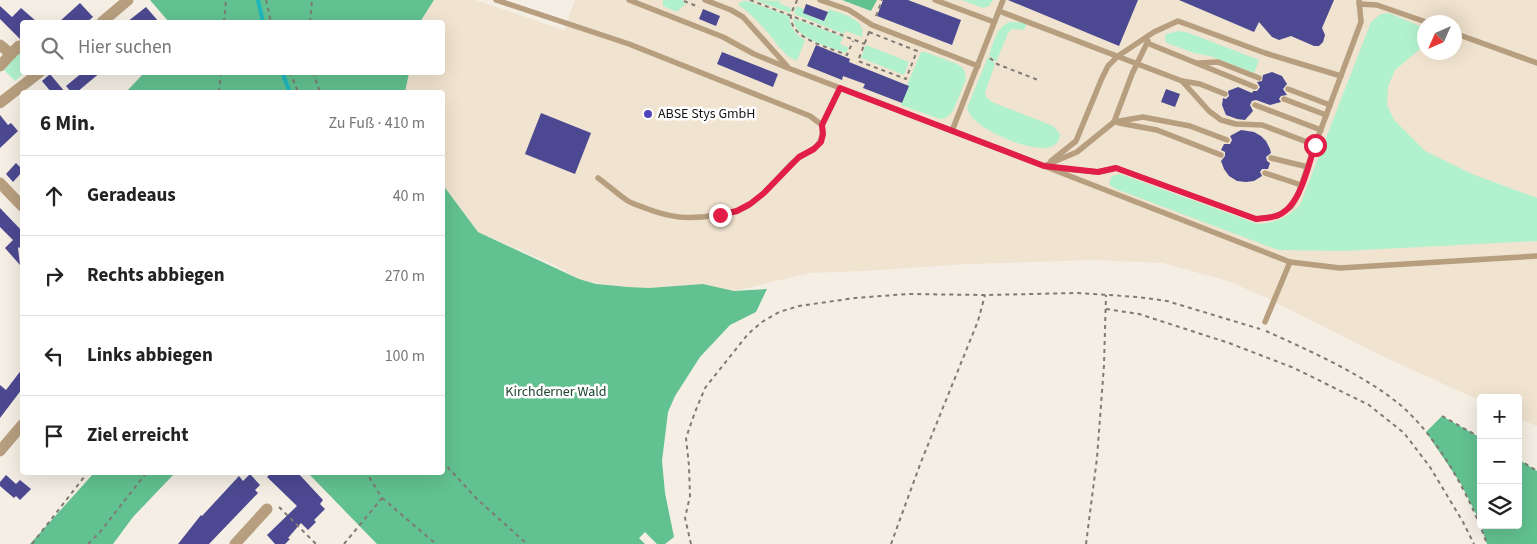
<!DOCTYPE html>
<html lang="de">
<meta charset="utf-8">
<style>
body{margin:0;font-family:"Source Sans 3",sans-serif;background:#f2f2f2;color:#222}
.controls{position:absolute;right:15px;bottom:15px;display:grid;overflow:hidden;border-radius:5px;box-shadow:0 5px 20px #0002}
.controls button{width:45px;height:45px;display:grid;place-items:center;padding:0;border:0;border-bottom:1px solid #e0e0e0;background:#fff;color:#222;font:25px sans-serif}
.compass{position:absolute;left:1417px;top:15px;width:45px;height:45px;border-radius:50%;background:#fff;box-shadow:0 5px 20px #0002;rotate:225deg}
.stop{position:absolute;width:15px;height:15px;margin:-11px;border:4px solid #e11d48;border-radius:50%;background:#fff}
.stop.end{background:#e11d48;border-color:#fff;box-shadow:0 1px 5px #0008}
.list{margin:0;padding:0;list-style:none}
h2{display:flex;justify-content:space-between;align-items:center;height:65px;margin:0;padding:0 20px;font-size:21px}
h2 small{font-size:16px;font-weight:400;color:#767676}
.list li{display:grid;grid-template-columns:32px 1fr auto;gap:15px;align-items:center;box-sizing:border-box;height:80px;padding:0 20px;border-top:1px solid #e0e0e0}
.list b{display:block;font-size:19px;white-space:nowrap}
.list em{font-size:16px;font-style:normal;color:#767676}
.icon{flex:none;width:28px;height:28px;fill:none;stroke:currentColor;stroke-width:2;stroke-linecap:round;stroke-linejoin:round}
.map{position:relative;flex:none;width:1537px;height:544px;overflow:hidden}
.search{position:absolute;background:#fff;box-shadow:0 5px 20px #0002;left:20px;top:20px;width:425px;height:55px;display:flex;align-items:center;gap:12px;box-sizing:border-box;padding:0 18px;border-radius:5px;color:#767676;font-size:19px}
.panel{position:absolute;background:#fff;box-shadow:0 5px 20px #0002;left:20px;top:90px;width:425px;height:385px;border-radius:5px}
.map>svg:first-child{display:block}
.industrial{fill:#f0e3cf;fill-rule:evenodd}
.green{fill:#b1f1cd}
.forest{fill:#62c190}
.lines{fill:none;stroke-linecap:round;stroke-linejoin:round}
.stream{stroke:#1fb7bd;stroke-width:4}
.building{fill:#4c4992}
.path{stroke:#7e7a74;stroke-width:2;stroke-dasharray:4 4;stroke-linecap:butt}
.service{stroke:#b69e7e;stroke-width:5.5}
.minor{stroke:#b69e7e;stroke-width:11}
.route{stroke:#e11d48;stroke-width:6}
.poi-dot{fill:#4f45bc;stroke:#fff;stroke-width:2}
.labels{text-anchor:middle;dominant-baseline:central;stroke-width:5;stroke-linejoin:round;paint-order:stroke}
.poi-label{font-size:14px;fill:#181613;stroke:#fff;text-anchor:start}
.park-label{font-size:14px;fill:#1e4632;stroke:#fff}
</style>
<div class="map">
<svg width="1537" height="544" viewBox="0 0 1537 544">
<rect width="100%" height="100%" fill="#f4eee4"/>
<path class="industrial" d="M434,0H475L564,30L575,0H841L871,11L877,0H1537V426L1518,418V398H1481V401L1378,354L1265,297L1228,281L1163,263L1094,260L967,264L864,271L810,273L734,291L703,284L649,288L609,286L579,279L555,265L478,232L443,185L442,92H405L408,73L442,72V22H420ZM1424,22H1454V52H1424Z"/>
<g class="green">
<polygon points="663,0 683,0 683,2 686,3 677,12 663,6"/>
<polygon points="755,0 776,1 780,0 779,3 791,8 790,13"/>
<polygon points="962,0 993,0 989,6 983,8"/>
<path d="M742,1H747L789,16C790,26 796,36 805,40L797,61C784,56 778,45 769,34C760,24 750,12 738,5Z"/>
<path d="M797,6L804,9L803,13L824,21L829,9C842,14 867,19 862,37L846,31L844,34L794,14Z"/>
<path d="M1389,13L1424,28V40L1419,50L1395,70L1388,87L1387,105L1394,120L1425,151L1472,174L1537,198V241L1343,251L1278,250L1116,189L1111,186L1109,183L1112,176L1120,174L1258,224C1275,223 1287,218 1300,205L1371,22L1381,14Z"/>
<path d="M793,18L843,37L840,44L849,48L846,53C829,46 795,40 793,18Z"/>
<path d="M1010,22L1027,23L1024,30L1012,29L1008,33L996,62L989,55C994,42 996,27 1010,22Z"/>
<polygon points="1179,31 1189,33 1259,60 1254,73 1210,56 1194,53 1167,43 1165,40 1166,34"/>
<polygon points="866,45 909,62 904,75 861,58"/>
<polygon points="921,52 925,52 957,64 963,68 965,73 966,79 953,111 946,118 940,119 901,105 909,86 907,85"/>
<polygon points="21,53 22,55 22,72 24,73 15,81 4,70 18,54"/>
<path d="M988,57L995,64L985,93L986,97L992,102L1053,126L1060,134C1059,165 995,136 982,126C975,121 970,116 967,108Z"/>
</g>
<g class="forest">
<polygon points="150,0 434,0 420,22 169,22"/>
<polygon points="842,0 877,0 871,11"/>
<polygon points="145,72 409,72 409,73 405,92 126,92"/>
<polygon points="443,185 478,232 579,279 596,284 628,287 649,288 703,284 734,291 767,289 756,312 730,325 700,357 675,396 668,412 662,461 665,493 674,537 665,544 657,544 645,532 639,538 645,544 377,544 308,473 442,472"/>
<polygon points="1442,416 1481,438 1481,525 1518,525 1518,459 1537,471 1537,544 1487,544 1478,518 1461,484 1426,432"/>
<polygon points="94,473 175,473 133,517 113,544 30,544"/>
</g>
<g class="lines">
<g class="stream">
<polyline points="258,0 263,22"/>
<polyline points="282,72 290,92"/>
</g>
</g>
<g class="building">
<polygon points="883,0 908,0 961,20 952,45 877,16"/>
<polygon points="1008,0 1138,0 1119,46"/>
<polygon points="1179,0 1334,0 1322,28 1325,35 1323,42 1319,46 1314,46 1291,36 1279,40 1272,37 1259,22 1254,32"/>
<polygon points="80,3 93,17 87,22 59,22"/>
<polygon points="806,4 828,12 824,21 803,13"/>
<polygon points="0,6 12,17 21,8 37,22 22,22 22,40 20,39 0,19"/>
<polygon points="146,7 159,22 127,22"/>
<polygon points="703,9 720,16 716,26 699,19"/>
<polygon points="816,45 850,59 849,62 909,86 902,103 863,88 865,84 843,76 842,80 807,66"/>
<polygon points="722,52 778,74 773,87 717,64"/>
<polygon points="83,72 101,72 77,92 71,92 66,86"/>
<polygon points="1272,72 1282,76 1287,84 1283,89 1287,95 1281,96 1279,99 1281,102 1270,105 1256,100 1252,101 1250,105 1253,111 1245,120 1237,119 1226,115 1222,105 1223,98 1226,99 1229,96 1228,91 1238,87 1252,93 1253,91 1257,91 1260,87 1257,82 1262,81 1263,75"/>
<polygon points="50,74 65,92 51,92 42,81"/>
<polygon points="1166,89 1180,94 1175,107 1161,102"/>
<polygon points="541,113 591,133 575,174 525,154"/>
<polygon points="0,115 8,125 11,123 18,131 0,148"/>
<polygon points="1241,130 1254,132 1261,136 1266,141 1270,149 1271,153 1266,157 1267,161 1270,163 1268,169 1262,169 1260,172 1262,176 1254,181 1246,182 1237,181 1229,176 1224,169 1221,161 1225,156 1225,152 1221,150 1224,144 1230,144 1232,140 1230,136"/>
<polygon points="16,163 22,169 22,172 13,182 6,174"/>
<polygon points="0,208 22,231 22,250 19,247 18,248 20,265 5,248 13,240 0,227"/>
<polygon points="22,369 22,389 0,418 0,385 6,390"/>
<polygon points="272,472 297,472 323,500 320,504 325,509 314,520 316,522 308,530 301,523 288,538 290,539 285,544 275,544 267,535 297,506 267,477"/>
<polygon points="250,474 260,485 255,490 258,493 209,544 178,544 201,515 202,516 239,476 243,481"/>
<polygon points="6,475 16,484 20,480 31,489 20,500 16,496 14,498 0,486 0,482"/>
</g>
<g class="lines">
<g class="path">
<polyline points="266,0 271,22"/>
<polyline points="750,0 865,44"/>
<path d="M797,0C795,6 790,13 791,19C793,40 831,48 847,55L853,41"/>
<polyline points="684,1 699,7"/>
<polyline points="876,16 882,0"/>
<polyline points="224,22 226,0"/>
<polyline points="310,22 312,0"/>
<polygon points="869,32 917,51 906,79 858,61"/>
<polyline points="990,58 997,64 1038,80"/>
<polyline points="290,72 298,92"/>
<polyline points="313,72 320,92"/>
<polyline points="219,92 221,72"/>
<polyline points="1106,309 1139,314 1229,343 1294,368 1369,405 1404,433 1430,467 1463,522 1474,544"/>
<path d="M1266,331C1308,350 1362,374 1398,403C1438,436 1470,496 1487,544"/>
<polyline points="1442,416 1481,438"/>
<polyline points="1518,459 1537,471"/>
<polyline points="442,461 477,499 527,544"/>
<polyline points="382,498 436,544"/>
<polyline points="279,507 316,544"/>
<polyline points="32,544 88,472"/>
<polyline points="88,544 100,532 147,472"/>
<polyline points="344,544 382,498 366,472"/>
<polyline points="691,544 685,518 690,496 689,466 686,438 695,412 705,388 748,334 762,322 779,312 799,306 855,298 908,294 985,295 1078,293 1138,297 1167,301 1260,329"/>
<polyline points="891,544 921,462 978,321 985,295"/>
<polyline points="1086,544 1097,458 1104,365 1106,295"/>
</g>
<g class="service">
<path d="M496,0L629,44L810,116L822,125C825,150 808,149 792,163C779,176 767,192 752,203C741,211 728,213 716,215C689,220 671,218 645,208C640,206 633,204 628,201C617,194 608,185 598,178"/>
<polyline points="629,0 723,37 754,54 788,68 1044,166 1077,152 1114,122 1143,117 1190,126 1227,140"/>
<polyline points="705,0 731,10 743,17 787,66"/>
<polyline points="820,0 849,10 872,25 978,66"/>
<polyline points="935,0 994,22"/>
<polyline points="1359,4 1377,5 1426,22"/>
<polyline points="999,11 1182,81 1209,111 1221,120 1236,124 1262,125 1315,145"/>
<polyline points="1454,33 1537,63"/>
<polyline points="1147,43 1255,87"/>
<polyline points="1199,63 1218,62 1259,78"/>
<polyline points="1182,81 1200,84 1225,94"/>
<polyline points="1288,89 1330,105"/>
<polyline points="1284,99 1326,115"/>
<polyline points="1255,105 1321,130"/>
<polyline points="1114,122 1132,74 1148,41"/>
<polyline points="1119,123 1157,130 1221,155"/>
<polyline points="822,125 840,88"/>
<polyline points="952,131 1003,0"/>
<polyline points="1271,158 1308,167"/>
<polyline points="1051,161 1076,141 1102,78 1108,66 1118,56 1154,32 1178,21 1265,53 1341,76"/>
<polyline points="1044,166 1290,262 1340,268 1537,256"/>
<polyline points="1053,168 1098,172 1116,168 1256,219 1277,216 1291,207 1298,195 1315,145 1361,22 1359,0"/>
<polyline points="1265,173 1301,185"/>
<polyline points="1265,322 1290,262"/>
</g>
<g class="minor">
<polyline points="102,22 128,0"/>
<polyline points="0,45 11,54 0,66"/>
<polyline points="11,54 19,46 22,49"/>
<polyline points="0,103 40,72"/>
<polyline points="0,183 22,206"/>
<polyline points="0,451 22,425"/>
<polyline points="235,544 267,509"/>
</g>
</g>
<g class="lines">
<path class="route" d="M720,215L737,211L750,204L764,193L799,157L814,149L821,142L823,134L822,125L840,88L1044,166L1098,172L1116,168L1256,219C1263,218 1270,218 1276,216C1300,209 1308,166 1315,145"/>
</g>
<circle class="poi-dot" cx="648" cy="114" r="5"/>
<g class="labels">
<g class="poi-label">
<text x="658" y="114">ABSE Stys GmbH</text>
</g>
<g class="park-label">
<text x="556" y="392">Kirchderner Wald</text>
</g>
</g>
</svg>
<div class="controls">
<button>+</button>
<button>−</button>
<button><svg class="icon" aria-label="layers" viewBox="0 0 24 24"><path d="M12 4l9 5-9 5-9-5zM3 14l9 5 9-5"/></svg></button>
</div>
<svg class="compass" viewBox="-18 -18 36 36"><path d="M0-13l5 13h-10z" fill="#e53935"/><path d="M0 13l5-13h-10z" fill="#767676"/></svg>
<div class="stop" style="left:1315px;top:145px"></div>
<div class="stop end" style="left:720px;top:215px"></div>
<div class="search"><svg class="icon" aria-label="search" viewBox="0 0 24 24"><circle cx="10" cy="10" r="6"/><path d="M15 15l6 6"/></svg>Hier suchen</div>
<section class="panel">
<h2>6 Min.<small>Zu Fuß · 410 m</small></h2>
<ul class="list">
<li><svg class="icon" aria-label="ahead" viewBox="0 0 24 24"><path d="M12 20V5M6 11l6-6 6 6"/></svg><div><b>Geradeaus</b></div><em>40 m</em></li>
<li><svg class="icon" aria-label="right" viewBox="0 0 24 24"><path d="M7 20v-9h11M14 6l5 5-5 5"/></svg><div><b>Rechts abbiegen</b></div><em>270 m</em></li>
<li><svg class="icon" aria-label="left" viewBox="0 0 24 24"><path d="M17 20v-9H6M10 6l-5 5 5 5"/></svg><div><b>Links abbiegen</b></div><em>100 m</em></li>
<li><svg class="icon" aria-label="arrive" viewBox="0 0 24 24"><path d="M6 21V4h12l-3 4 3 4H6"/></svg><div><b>Ziel erreicht</b></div></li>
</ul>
</section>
</div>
